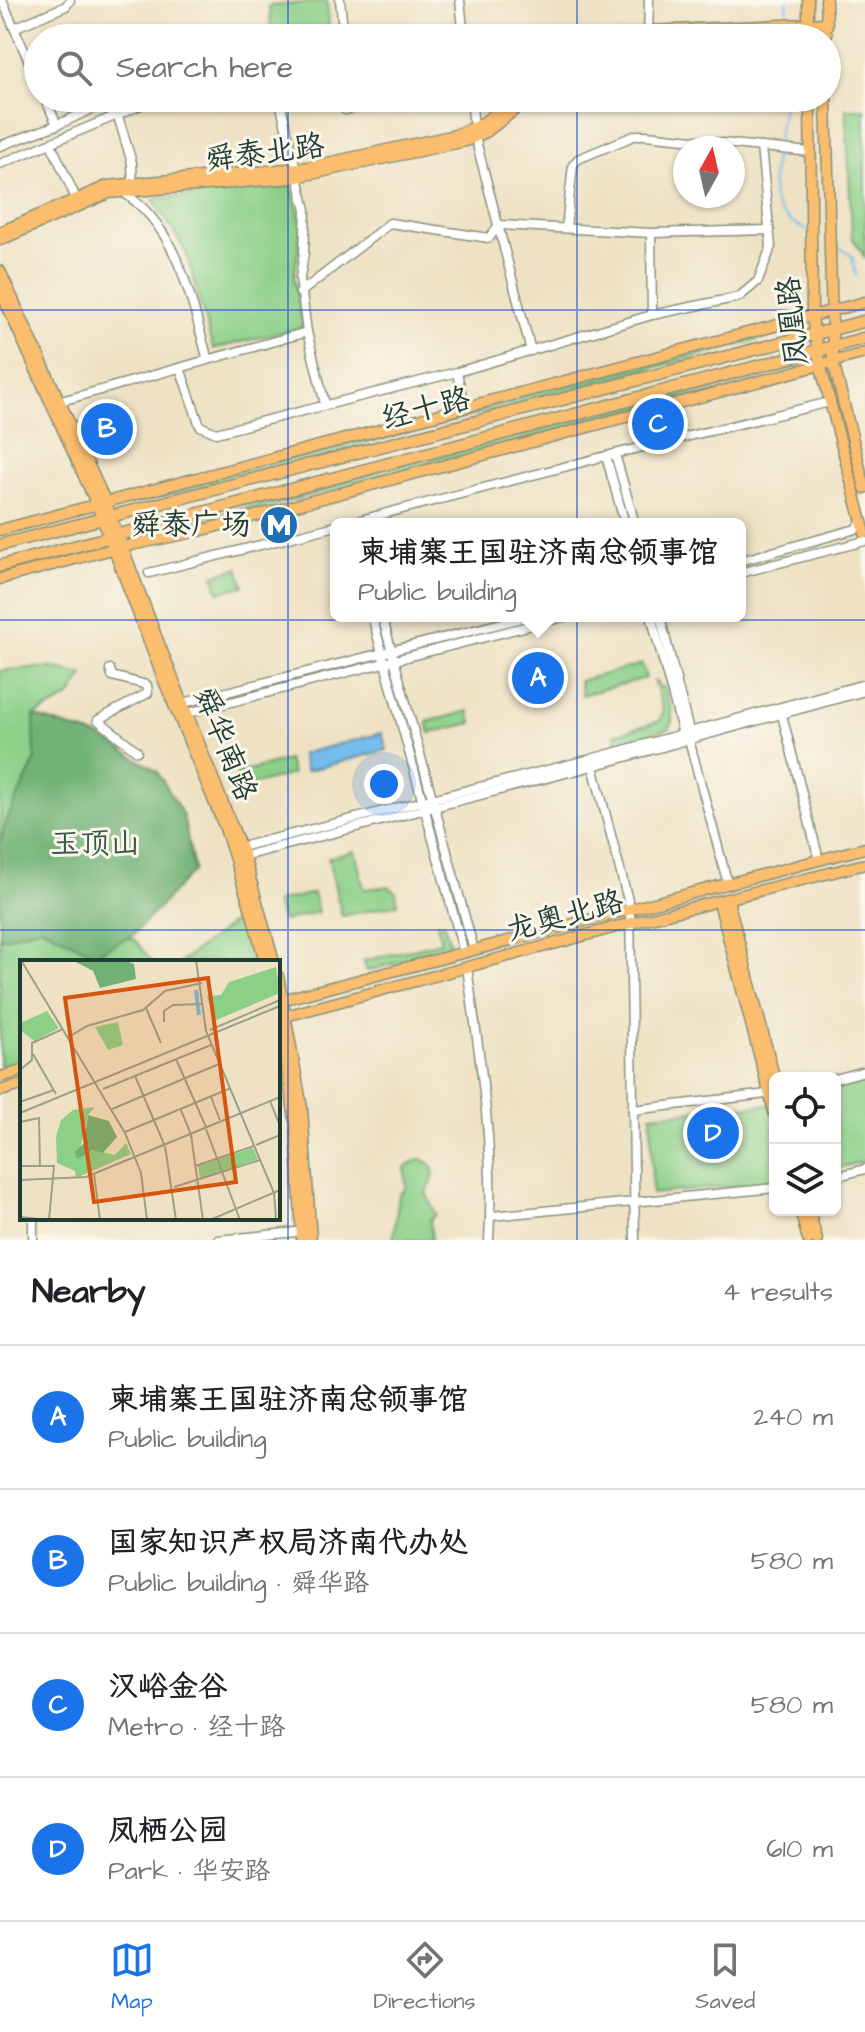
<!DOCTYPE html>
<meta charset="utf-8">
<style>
body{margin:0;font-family:"Architects Daughter","LXGW WenKai TC",sans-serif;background:#f2f2f2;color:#202124}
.controls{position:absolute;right:24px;bottom:24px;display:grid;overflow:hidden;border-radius:12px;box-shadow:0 2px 6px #0004}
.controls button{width:72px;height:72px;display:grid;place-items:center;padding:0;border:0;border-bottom:2px solid #e0e0e0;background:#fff;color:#202124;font:40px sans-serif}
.compass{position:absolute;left:673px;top:136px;width:72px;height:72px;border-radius:50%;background:#fff;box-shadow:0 2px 6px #0004;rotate:8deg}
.you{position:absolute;left:384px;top:784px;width:28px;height:28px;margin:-20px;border:6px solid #fff;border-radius:50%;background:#1a73e8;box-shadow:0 0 0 12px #1a73e833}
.badge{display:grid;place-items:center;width:52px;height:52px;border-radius:50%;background:#1a73e8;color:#fff;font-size:26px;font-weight:700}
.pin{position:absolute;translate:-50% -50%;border:4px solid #fff;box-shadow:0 2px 8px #0006}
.popup{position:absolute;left:330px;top:518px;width:416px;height:104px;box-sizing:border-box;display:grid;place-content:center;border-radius:12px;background:#fff;filter:drop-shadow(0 2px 6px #0005);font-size:26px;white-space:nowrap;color:#757577}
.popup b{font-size:30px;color:#202124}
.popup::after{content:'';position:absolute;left:50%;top:100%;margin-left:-16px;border:16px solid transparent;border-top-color:#fff}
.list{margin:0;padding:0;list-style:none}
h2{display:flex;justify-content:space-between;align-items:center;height:104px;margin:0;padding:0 32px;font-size:34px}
h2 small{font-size:26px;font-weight:400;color:#757577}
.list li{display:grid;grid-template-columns:52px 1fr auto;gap:24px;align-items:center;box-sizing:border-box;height:144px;padding:0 32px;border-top:2px solid #e0e0e0}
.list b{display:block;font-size:30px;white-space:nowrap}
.list p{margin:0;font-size:26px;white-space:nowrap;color:#757577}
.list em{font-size:26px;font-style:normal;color:#757577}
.icon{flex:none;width:44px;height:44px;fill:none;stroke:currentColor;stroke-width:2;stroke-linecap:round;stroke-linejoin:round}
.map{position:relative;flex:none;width:865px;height:1240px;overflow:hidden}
.search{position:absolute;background:#fff;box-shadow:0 2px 6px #0004;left:24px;right:24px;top:24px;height:88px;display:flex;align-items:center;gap:20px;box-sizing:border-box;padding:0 28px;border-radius:44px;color:#757577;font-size:30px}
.sheet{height:680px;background:#fff}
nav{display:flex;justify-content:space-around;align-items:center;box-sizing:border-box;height:112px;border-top:2px solid #e0e0e0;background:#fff;font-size:22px;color:#757577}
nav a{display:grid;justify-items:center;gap:4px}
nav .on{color:#1a73e8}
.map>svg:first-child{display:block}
.green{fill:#8cd088;stroke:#56865e;stroke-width:2}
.forest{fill:#71b274;stroke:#487854;stroke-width:2}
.water{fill:#73bceb;stroke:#497c90;stroke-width:2}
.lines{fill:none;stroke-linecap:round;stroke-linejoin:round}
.stream{stroke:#73bceb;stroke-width:2}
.minor-casing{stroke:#87907c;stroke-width:11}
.major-casing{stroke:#87907c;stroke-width:13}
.highway-casing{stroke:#87907c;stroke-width:14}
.minor{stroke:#fff;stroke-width:8}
.major{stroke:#fbbd6e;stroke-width:10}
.highway{stroke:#fbbd6e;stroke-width:11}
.grid{fill:none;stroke:#1d4ed8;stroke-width:2;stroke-opacity:0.55}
.labels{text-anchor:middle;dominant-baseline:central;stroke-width:6;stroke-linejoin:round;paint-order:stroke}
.street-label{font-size:30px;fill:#1f3d34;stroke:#fbf7ec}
.poi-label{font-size:30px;fill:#1f3d34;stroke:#fbf7ec;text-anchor:end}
.park-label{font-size:30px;fill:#355a45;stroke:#fbf7ec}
.inset-river{fill:none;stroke:#73bceb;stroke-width:4}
.inset-road{fill:none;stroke:#9ca08a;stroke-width:2}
.view{fill:#d45610;fill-opacity:0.15;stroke:#d45610;stroke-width:4}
.inset-edge{fill:none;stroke:#1f3d34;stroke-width:4}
</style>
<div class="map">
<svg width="865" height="1240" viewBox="0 0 865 1240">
<rect width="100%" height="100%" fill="#fbf7ec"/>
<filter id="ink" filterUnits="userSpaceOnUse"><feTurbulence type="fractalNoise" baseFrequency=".0125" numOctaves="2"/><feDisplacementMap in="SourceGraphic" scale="16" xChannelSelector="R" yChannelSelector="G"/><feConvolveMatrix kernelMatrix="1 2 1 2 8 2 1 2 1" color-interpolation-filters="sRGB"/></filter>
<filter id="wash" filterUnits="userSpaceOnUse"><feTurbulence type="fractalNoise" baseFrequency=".006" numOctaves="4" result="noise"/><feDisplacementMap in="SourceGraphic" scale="32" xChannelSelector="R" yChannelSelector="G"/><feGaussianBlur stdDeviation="1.8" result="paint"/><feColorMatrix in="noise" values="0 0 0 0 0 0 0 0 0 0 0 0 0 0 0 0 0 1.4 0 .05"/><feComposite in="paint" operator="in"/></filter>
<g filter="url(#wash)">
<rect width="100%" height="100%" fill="#efe2c4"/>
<g class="green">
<polygon points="327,1 330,38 272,38 269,6"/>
<polygon points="846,109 865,109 865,258 852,237"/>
<polygon points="292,186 302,225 294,278 303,327 213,349 186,252 153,199"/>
<polygon points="795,325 796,330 137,504 136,499"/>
<polygon points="800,361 802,366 143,540 141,535"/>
<polygon points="238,568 244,586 218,592 214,575"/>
<polygon points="642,664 646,678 582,695 579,681"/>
<polygon points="27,668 53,668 84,675 70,697 34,716 35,761 6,823 0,845 0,671"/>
<path d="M654,679L660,687H664C668,700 677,718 669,729L617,743L615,734L660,721L663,711Z"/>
<polygon points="469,711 472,723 430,733 427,722"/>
<polygon points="288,760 292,774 240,788 236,773"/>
<polygon points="355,851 364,889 389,886 396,893 398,904 342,916 328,858"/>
<polygon points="313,893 318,912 282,921 276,902"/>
<polygon points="243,915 252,962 181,962"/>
<polygon points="444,923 451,948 367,971 363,961 441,942 437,924"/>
<polygon points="41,927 95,953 128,937 135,940 152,962 22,962 22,1060 0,1066 0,939"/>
<polygon points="865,1080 865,1161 835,1169 835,1088"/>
<polygon points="775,1104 775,1182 652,1194 651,1115"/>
<path d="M419,1159C440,1163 435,1179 426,1193L436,1214L430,1220L432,1240H393L399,1195L406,1188L405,1168Z"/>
</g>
<polygon class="forest" points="34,716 103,738 157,771 183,815 194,870 133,935 95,954 41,927 0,939 0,845 6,821 35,761"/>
<polygon class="water" points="382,733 387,750 306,771 301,754"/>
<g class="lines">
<g class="stream">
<polyline points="787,0 788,21"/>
<polyline points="777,144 784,98"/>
<path d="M776,150C771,189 764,212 807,230"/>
<polyline points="834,244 852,256 856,276"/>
</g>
</g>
</g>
<g filter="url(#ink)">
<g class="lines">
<g class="minor-casing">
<g id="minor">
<polyline points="2,0 38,82"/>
<polyline points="340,0 344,38"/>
<polyline points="460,0 464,38"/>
<polyline points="14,28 66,6 70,0"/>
<polyline points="648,38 649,0"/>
<polyline points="45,98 57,125"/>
<polyline points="337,98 345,110 407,98"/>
<polyline points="471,98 475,137 531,351"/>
<polyline points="118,116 132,163 133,189"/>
<polyline points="51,144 79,205"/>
<polyline points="0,146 57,125 116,98"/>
<polyline points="0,164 158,98"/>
<path d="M121,191C178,225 191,301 208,360"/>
<polyline points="566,228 573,165 578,159 636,135 646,135 810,152"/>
<polyline points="651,233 770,230"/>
<polyline points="300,293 390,223 489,238 499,225 651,233 652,315"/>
<polyline points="307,332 325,404"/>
<polyline points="180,368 200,426 216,433 457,372 652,315 739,297 758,281 771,247 761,147"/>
<polyline points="457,372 464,407"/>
<polyline points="58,402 307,332 300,278 304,253 306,210 279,98"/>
<polyline points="615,454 635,524"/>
<polyline points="606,456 625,524"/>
<polyline points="345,524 606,456 830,402"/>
<polyline points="740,561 856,529 862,522"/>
<polyline points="149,573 336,526"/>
<polyline points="740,573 865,541"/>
<polyline points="372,616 464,953"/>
<polyline points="382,616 474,950"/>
<polyline points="651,616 683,734 689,740 728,884"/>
<polyline points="660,616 690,735"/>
<polyline points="110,669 112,676 147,685 148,693 98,720 137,751"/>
<polyline points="183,703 530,616"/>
<polyline points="188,713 567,616"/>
<polyline points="782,715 819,860"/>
<polyline points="593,766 630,908 635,1240"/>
<polyline points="241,847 591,759 865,684"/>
<polyline points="244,856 593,766 865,691"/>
<path d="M467,968C480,1058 495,1148 489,1240"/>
<polyline points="835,1079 865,1071"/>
<polyline points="633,1110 775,1093"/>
<polyline points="835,1177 865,1169"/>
<polyline points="491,1216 775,1188"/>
<polyline points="33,1240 33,1218"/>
<polyline points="218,1240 306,1231"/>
</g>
</g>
<g class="major-casing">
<g id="major">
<polyline points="808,0 808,28"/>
<polyline points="826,0 827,26"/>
<polyline points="613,38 651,31 826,23"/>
<polyline points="700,38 827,34"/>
<polyline points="810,98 812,318 821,368 865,533"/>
<polyline points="826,98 833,361 865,488"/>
<polyline points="0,232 107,186 309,167 455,135 480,125 516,98"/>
<polyline points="0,240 109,193 292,178 466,141 486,132 530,98"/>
<polyline points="0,271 106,503 156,636 244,856 274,962"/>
<polyline points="0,290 97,505 162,676 225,828 250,907 265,962"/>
<polyline points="0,530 865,302"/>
<polyline points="0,579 112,549 199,531 865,353"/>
<polyline points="728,900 775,1080"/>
<polyline points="719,902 775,1115"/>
<polyline points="278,976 302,1108 311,1240"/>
<polyline points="278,1001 865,848"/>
<polyline points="278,1014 296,1125 302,1240"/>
<polyline points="278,1018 631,923 865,864"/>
<polyline points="0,1077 22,1071"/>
<polyline points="0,1091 22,1085"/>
<polyline points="800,1210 808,1240"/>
<polyline points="809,1210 817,1240"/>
</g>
</g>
<g class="highway-casing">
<g id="highway">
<polyline points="0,545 865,321"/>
<polyline points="0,566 865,338"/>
</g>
</g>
<use href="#minor" class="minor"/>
<use href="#major" class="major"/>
<use href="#highway" class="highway"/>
</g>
</g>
<path class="grid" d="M288,0V38M577,0V38M288,98V1240M577,98V1240M0,310H865M0,620H865M0,930H865"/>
<defs>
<g id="metro-disc" transform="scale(2)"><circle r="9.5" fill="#1f6fb2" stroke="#fbf7ec"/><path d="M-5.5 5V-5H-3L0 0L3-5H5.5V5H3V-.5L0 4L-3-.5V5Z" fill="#fff"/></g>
</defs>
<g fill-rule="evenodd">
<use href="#metro-disc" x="279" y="525"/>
</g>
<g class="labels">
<g class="street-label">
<text transform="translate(265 153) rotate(-7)">舜泰北路</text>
<text transform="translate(793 321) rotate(-96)">凤凰路</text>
<text transform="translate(426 409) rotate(-14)">经十路</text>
<text transform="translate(225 744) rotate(68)">舜华南路</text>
<text transform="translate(565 916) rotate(-15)">龙奥北路</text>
</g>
<g class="poi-label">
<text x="251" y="525">舜泰广场</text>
</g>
<g class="park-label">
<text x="95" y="844">玉顶山</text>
</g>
</g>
<g transform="translate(20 960)">
<rect width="260" height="260" fill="#efe2c4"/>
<path d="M256,7L260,33L194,61L187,36L201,35L209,22ZM27,51L39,68L14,81L0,70V63ZM98,62L103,85L88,90L75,67ZM75,147L68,155L58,197L74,190L95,195L106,183L111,194L56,218L55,211L37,203L36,176L41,160L53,150ZM233,188L238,199L180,219L178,206Z" fill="#8cd088"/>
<path d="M52,0H104L114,4L116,19L80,28L73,11ZM68,155L89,161L97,177L83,193L73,190L57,199L55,192L64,183Z" fill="#71b274"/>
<path class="inset-river" d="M176,30L179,55"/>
<path class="inset-road" d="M1,0L105,173L121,213L127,260M176,0L186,71L254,233L256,260M126,48L141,83M144,62V51L153,45L182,44M190,70L260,40M47,78L67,66L123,50L145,31L182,23M13,94L36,134M156,99L186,167M0,110L12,100V83L43,69M115,116L144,184M83,129L191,85M191,137L200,160M250,141L260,166M0,142L34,130M92,149L199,104M161,150L171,175L183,260M0,153L260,46M0,162L19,158L20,207M186,169L220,260M105,172L211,128M236,185L260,175M145,186L156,260M0,206H34L29,260M175,206L234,186M74,214L80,260M0,220L66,217L260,137M154,227L240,200M0,257L30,260M190,260L260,230"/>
<path class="view" d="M188,18L216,222L74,242L45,38Z"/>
<rect width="260" height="260" class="inset-edge"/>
</g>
</svg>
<div class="controls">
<button><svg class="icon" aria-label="locate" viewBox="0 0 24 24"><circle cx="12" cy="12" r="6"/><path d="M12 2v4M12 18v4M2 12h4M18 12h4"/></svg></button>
<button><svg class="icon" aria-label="layers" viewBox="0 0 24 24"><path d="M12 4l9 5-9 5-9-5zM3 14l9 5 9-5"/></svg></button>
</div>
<svg class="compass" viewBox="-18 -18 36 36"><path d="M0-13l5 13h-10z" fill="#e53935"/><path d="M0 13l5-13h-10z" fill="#757577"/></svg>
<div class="you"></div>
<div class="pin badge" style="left:538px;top:678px">A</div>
<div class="popup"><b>柬埔寨王国驻济南总领事馆</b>Public building</div>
<div class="pin badge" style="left:107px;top:429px">B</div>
<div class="pin badge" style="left:658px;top:424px">C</div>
<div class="pin badge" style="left:713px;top:1133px">D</div>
<div class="search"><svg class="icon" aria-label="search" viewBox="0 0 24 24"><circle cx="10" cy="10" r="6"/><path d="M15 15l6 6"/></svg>Search here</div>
</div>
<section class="sheet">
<h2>Nearby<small>4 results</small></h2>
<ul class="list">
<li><span class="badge">A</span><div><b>柬埔寨王国驻济南总领事馆</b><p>Public building</p></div><em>240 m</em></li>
<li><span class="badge">B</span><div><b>国家知识产权局济南代办处</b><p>Public building · 舜华路</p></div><em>580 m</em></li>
<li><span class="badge">C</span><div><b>汉峪金谷</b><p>Metro · 经十路</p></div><em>580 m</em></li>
<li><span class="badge">D</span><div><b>凤栖公园</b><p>Park · 华安路</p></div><em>610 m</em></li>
</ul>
</section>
<nav>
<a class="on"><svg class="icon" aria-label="map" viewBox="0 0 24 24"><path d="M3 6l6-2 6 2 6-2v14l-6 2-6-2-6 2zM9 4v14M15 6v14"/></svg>Map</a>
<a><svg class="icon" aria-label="directions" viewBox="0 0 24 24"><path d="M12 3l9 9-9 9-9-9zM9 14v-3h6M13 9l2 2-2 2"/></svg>Directions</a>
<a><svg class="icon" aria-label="saved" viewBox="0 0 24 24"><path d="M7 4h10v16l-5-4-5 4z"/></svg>Saved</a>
</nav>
